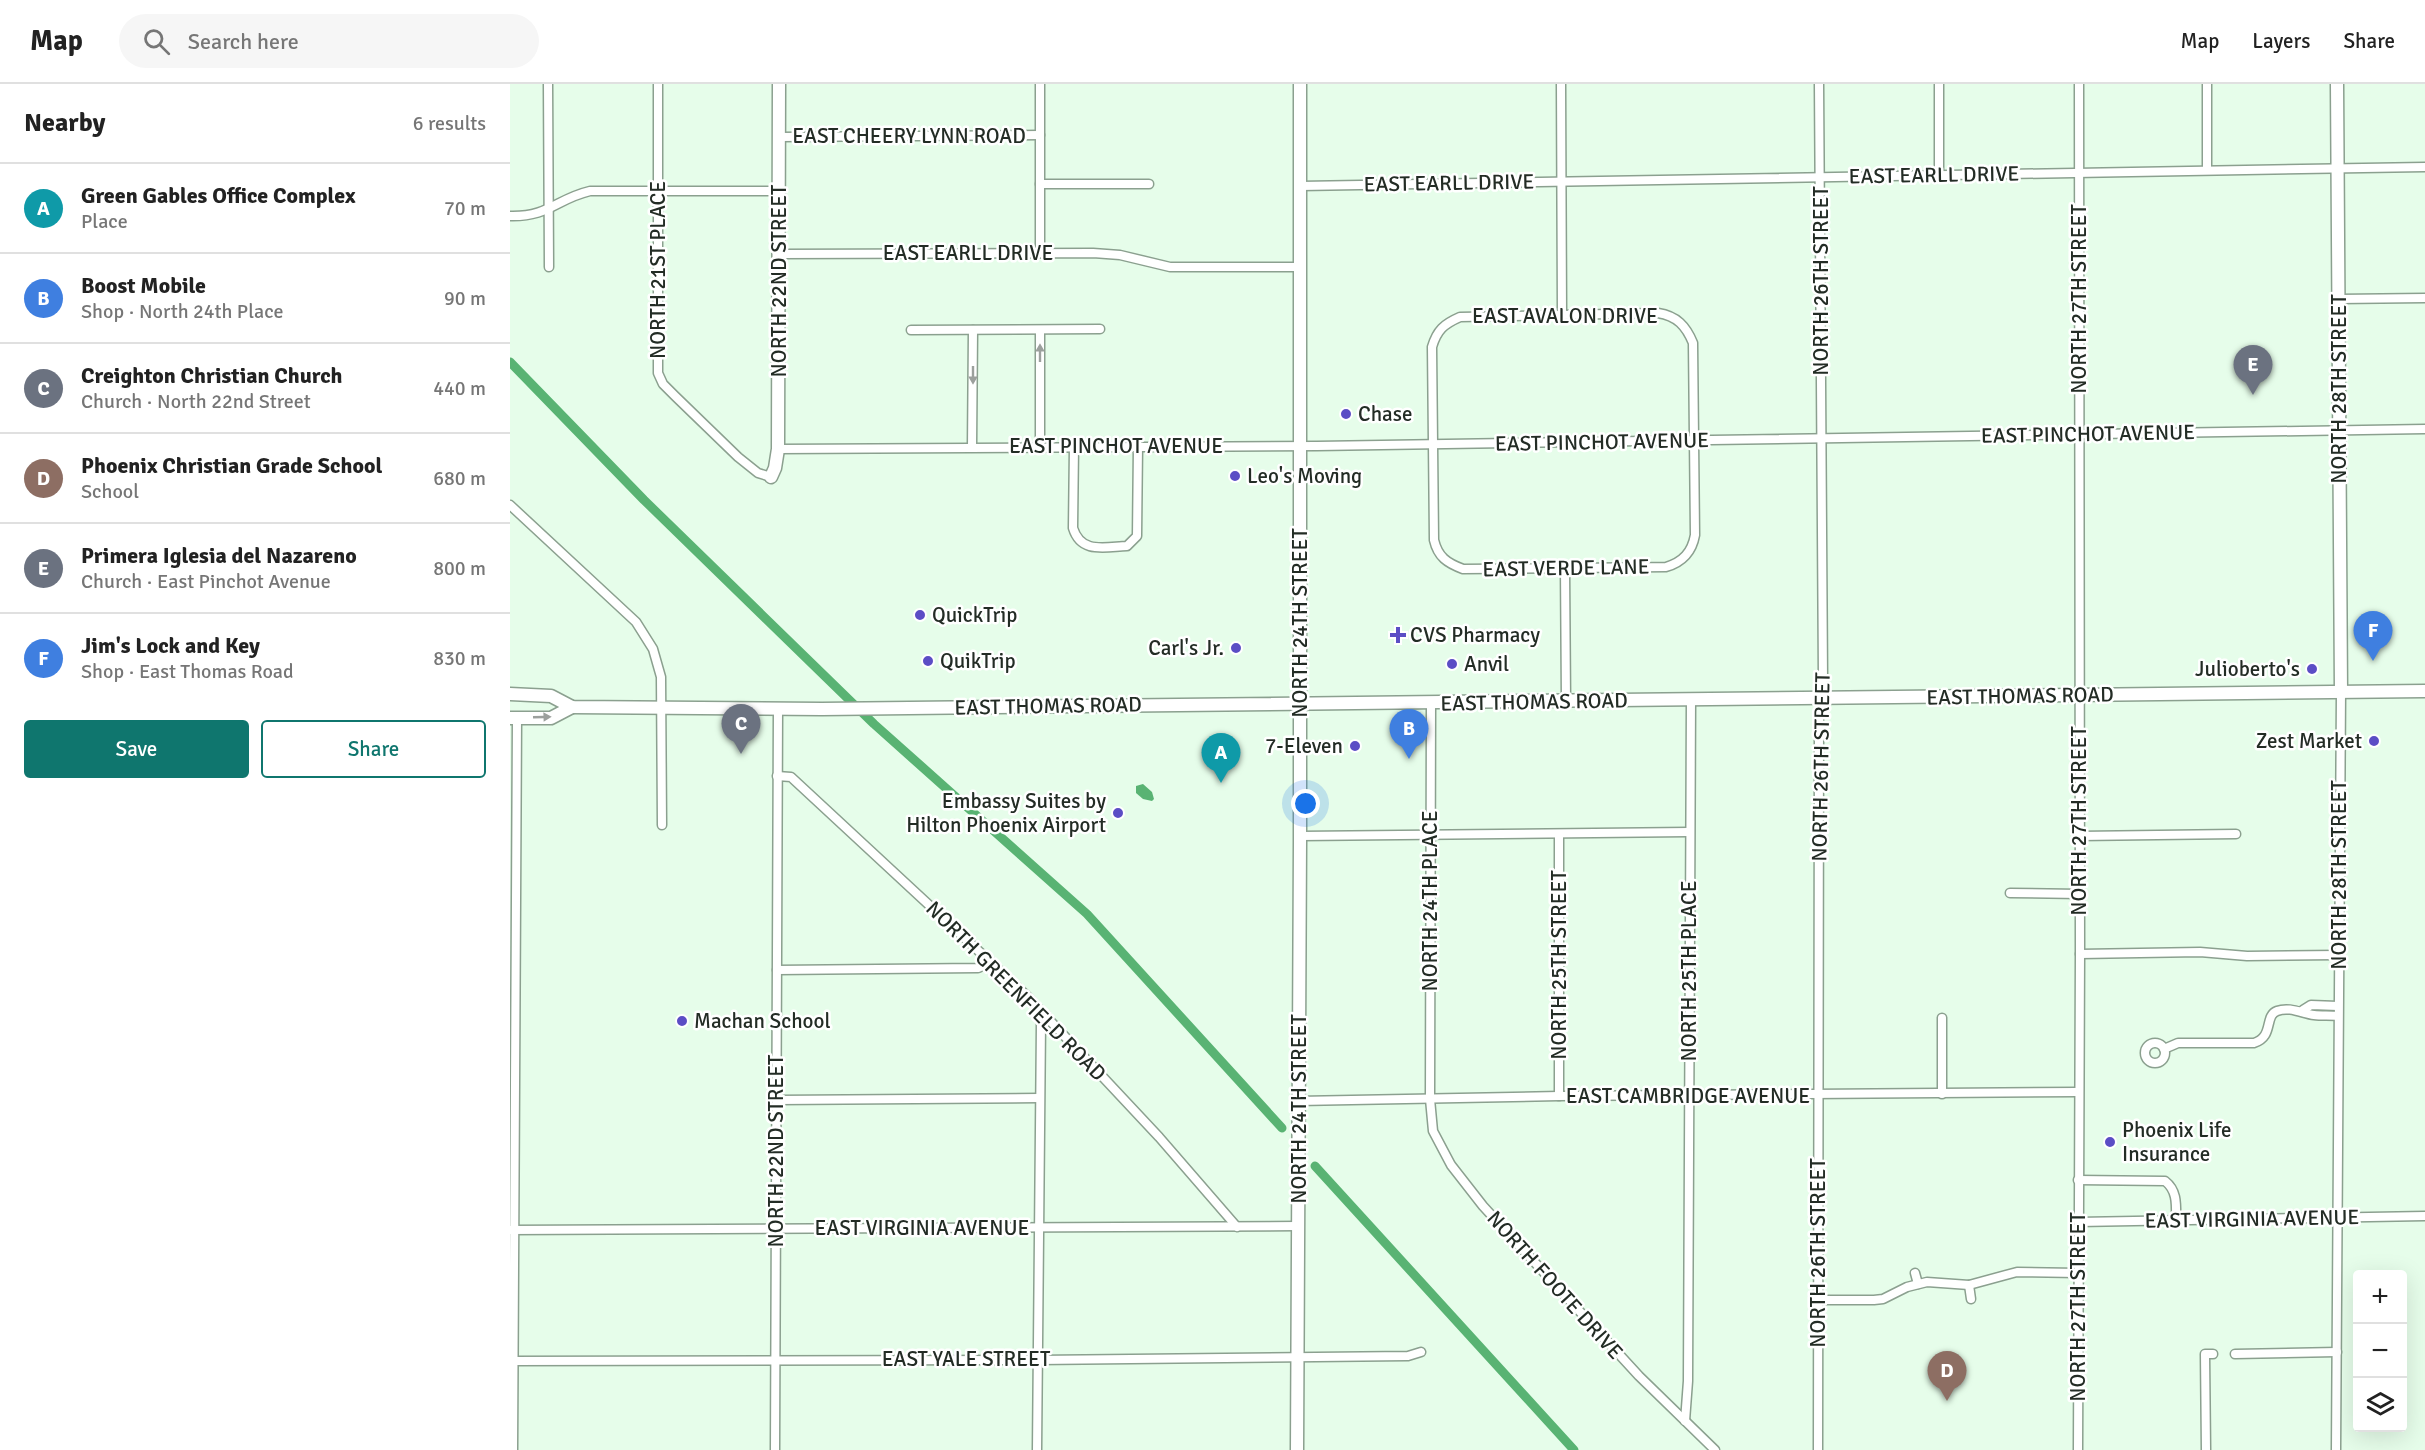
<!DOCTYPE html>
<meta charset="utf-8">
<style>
body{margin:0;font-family:Signika,sans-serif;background:#f6f6f6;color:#222}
.controls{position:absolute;right:18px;bottom:18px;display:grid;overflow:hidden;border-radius:6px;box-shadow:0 6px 24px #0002}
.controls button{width:54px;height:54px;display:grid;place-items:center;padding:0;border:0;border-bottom:2px solid #e0e0e0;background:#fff;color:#222;font:30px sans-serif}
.you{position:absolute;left:796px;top:720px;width:21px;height:21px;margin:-15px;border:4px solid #fff;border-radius:50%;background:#1a73e8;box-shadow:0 0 0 9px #1a73e833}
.badge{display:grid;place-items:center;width:39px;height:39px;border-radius:50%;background:#0f766e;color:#fff;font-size:20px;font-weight:700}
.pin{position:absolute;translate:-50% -50px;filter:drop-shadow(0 2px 3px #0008)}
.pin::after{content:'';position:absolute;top:32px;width:21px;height:18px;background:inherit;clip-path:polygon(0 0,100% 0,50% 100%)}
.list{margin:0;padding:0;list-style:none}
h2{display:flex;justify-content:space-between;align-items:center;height:78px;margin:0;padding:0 24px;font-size:26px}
h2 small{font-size:20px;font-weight:400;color:#767676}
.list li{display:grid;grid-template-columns:39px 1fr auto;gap:18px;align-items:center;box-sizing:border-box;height:90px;padding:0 24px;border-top:2px solid #e0e0e0}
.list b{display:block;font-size:22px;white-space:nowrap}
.list p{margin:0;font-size:20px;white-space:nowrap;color:#767676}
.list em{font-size:20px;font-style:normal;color:#767676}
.actions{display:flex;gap:12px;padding:18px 24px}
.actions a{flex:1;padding:14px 0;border:2px solid #0f766e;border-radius:6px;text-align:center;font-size:21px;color:#0f766e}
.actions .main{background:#0f766e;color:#fff}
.icon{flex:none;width:33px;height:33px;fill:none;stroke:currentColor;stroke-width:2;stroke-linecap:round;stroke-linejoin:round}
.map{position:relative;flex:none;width:1915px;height:1366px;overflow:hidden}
header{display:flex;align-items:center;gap:36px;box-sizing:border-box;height:84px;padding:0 30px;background:#fff;border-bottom:2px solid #e0e0e0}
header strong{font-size:28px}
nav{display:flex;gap:33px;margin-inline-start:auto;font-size:21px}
.search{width:420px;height:54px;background:#f6f6f6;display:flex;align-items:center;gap:15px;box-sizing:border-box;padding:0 21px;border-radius:33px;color:#767676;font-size:22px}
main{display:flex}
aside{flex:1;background:#fff}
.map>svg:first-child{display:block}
.water{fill:#59b373}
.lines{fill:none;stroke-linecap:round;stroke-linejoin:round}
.canal{stroke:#59b373;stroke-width:9}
.street-casing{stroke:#8ba08f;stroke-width:11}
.secondary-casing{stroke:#8ba08f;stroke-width:15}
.street{stroke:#fff;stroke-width:8}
.secondary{stroke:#fff;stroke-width:12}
.oneway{fill:#9ca09d}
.poi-dot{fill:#5b4dc5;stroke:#fff;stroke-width:2}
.labels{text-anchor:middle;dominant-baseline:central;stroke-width:5;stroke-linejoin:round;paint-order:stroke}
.street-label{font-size:21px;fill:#232c25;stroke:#fff}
.poi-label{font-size:21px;fill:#232c25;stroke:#fff;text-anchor:start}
</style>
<header>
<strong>Map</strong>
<div class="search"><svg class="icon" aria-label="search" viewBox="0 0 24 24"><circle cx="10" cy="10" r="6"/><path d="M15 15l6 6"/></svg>Search here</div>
<nav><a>Map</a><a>Layers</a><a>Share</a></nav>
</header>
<main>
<aside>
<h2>Nearby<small>6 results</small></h2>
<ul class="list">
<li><span class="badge" style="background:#0f9aa8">A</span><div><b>Green Gables Office Complex</b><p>Place</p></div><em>70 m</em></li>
<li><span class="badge" style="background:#3f7fe0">B</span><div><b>Boost Mobile</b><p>Shop · North 24th Place</p></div><em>90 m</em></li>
<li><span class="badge" style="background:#6b7280">C</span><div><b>Creighton Christian Church</b><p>Church · North 22nd Street</p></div><em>440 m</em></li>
<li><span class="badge" style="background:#8d6e63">D</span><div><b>Phoenix Christian Grade School</b><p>School</p></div><em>680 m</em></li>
<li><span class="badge" style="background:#6b7280">E</span><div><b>Primera Iglesia del Nazareno</b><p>Church · East Pinchot Avenue</p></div><em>800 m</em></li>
<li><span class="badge" style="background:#3f7fe0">F</span><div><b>Jim's Lock and Key</b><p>Shop · East Thomas Road</p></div><em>830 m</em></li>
</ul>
<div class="actions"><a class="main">Save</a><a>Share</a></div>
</aside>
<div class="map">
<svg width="1915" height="1366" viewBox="0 0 1915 1366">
<rect width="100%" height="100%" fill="#e6fdea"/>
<polygon class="water" points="633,700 642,708 644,715 642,717 633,715 626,709 626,702"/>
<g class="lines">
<g class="canal">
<polyline points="0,278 134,416 364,640 577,830 772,1044"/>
<polyline points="805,1082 1064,1366"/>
</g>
<g class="street-casing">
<g id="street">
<polyline points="38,0 39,183"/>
<polyline points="148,0 148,289 153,300 165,312 228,373 248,389 261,393"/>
<polyline points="1051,0 1052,231"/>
<polyline points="1429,0 1429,90"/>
<polyline points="1697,0 1697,86"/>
<polyline points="269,53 530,51"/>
<polyline points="530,100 639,100"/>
<polyline points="790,102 1915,83"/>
<path d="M0,132C39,133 46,115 80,107H269"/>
<polyline points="530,169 530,0"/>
<polyline points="269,170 583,169 610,171 660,183 790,183"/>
<polyline points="1828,215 1915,214"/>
<path d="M1148,229C1167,232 1176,242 1183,259L1185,451C1182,468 1173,478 1156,483L953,485C937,479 928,473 924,456L922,263C927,246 934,240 950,233Z"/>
<polyline points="401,246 590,245"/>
<polyline points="530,246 530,363"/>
<path d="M564,362L563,444C571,470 594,463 617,462L627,452L628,362"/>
<polyline points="462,363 463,246"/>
<polyline points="268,365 807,362 1915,345"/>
<polyline points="0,421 126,538 143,565 151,593 152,741"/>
<polyline points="1055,484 1056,618"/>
<polyline points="921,619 920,1015 923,1047 941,1081 973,1122 1129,1292 1205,1366"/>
<polyline points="267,692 281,693 516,911 649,1053 727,1143"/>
<polyline points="1049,750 1049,1012"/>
<polyline points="790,752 1179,748"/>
<polyline points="1569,752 1726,750"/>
<polyline points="1500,809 1570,810"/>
<polyline points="1570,870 1690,868 1737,872 1828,871"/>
<polyline points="267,886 468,884 481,878"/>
<polyline points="1793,926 1801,921 1828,922"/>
<circle cx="1645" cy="969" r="10"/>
<path d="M1654,965L1668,959H1744C1764,953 1754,932 1767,927C1780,922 1793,930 1804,931C1812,932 1820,931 1828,932"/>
<polyline points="1432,1010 1432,934"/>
<polyline points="267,1016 529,1014"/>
<polyline points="788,1017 1049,1012 1568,1008"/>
<path d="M1568,1096L1655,1097C1668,1107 1666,1122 1666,1137"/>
<polyline points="1568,1138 1915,1132"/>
<polyline points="0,1146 788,1142"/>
<polyline points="1405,1189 1408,1200"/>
<polyline points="1459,1201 1461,1215"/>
<polyline points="1308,1216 1364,1216 1373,1215 1397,1203 1417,1198 1459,1201 1507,1188 1568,1189"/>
<polyline points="1725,1270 1827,1268"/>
<polyline points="0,1277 527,1276 898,1272 911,1268"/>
<polyline points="1175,1337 1178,1297 1181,616"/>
<polyline points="3,1366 7,634"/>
<polyline points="265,1366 268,625"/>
<polyline points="527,1366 531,939 536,931"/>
<polyline points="1308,1366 1309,635 1313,595 1309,0"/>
<polyline points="1568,1366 1570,870 1569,0"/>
<polyline points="1696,1366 1695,1270 1703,1270"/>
<polyline points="1826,1366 1831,608"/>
</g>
</g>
<g class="secondary-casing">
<g id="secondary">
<polyline points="1827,0 1831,608"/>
<polyline points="261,393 265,384 268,365 269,0"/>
<polyline points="0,610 41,612 62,623 312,625 1915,607"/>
<polyline points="0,634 41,634 62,623"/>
<polyline points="787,1366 790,758 790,0"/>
</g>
</g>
<use href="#street" class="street"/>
<use href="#secondary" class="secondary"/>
</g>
<defs><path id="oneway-solid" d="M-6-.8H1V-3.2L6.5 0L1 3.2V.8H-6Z" transform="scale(1.5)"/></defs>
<g class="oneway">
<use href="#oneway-solid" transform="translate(530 269) rotate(-90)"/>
<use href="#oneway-solid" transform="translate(463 291) rotate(90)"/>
<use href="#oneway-solid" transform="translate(32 633) rotate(-2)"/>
</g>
<g class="poi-dot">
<circle cx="836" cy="330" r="6"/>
<circle cx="725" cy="392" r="6"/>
<circle cx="410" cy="531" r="6"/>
<path d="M885 542h6v6h6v6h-6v6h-6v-6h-6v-6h6z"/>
<circle cx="726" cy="564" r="6"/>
<circle cx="418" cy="577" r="6"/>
<circle cx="942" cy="580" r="6"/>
<circle cx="1802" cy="585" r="6"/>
<circle cx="1864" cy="657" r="6"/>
<circle cx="845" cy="662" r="6"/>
<circle cx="608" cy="729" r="6"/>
<circle cx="172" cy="937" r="6"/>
<circle cx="1600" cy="1058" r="6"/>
</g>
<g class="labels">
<g class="street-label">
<text x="399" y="52">EAST CHEERY LYNN ROAD</text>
<text transform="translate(1424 91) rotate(-1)">EAST EARLL DRIVE</text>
<text transform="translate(939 99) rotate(-1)">EAST EARLL DRIVE</text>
<text x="458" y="169">EAST EARLL DRIVE</text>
<text transform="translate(148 186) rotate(-90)">NORTH 21ST PLACE</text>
<text transform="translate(269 197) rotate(-90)">NORTH 22ND STREET</text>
<text transform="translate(1311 197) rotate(-90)">NORTH 26TH STREET</text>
<text transform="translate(1569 215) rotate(-90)">NORTH 27TH STREET</text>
<text x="1055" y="232">EAST AVALON DRIVE</text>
<text transform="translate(1829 305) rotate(-90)">NORTH 28TH STREET</text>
<text transform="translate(1578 350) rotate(-1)">EAST PINCHOT AVENUE</text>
<text transform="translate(1092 358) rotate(-1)">EAST PINCHOT AVENUE</text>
<text x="606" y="362">EAST PINCHOT AVENUE</text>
<text transform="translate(1056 484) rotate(-1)">EAST VERDE LANE</text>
<text transform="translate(790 539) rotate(-90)">NORTH 24TH STREET</text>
<text transform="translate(1510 612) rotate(-1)">EAST THOMAS ROAD</text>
<text transform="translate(1024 618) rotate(-1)">EAST THOMAS ROAD</text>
<text transform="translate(538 622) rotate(-1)">EAST THOMAS ROAD</text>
<text transform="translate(1311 683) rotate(-89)">NORTH 26TH STREET</text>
<text transform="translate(1569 737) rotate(-90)">NORTH 27TH STREET</text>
<text transform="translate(1829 791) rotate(-90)">NORTH 28TH STREET</text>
<text transform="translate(920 817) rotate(-90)">NORTH 24TH PLACE</text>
<text transform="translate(1049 881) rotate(-90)">NORTH 25TH STREET</text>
<text transform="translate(1179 887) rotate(-90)">NORTH 25TH PLACE</text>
<text transform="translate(506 907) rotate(45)">NORTH GREENFIELD ROAD</text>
<text x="1178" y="1012">EAST CAMBRIDGE AVENUE</text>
<text transform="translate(789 1025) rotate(-90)">NORTH 24TH STREET</text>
<text transform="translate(266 1067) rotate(-90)">NORTH 22ND STREET</text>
<text transform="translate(1742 1135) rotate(-1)">EAST VIRGINIA AVENUE</text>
<text x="412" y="1144">EAST VIRGINIA AVENUE</text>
<text transform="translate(1308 1169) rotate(-90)">NORTH 26TH STREET</text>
<text transform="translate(1045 1201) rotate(48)">NORTH FOOTE DRIVE</text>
<text transform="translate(1568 1223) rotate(-90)">NORTH 27TH STREET</text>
<text x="456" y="1275">EAST YALE STREET</text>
</g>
<g class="poi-label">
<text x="848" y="330">Chase</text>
<text x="737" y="392">Leo's Moving</text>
<text x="422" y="531">QuickTrip</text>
<text x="900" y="551">CVS Pharmacy</text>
<text x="714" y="564" text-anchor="end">Carl's Jr.</text>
<text x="430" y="577">QuikTrip</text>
<text x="954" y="580">Anvil</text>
<text x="1790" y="585" text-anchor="end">Julioberto's</text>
<text x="1852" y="657" text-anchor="end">Zest Market</text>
<text x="833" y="662" text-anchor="end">7-Eleven</text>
<text x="596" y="717" text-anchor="end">Embassy Suites by<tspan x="596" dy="24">Hilton Phoenix Airport</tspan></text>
<text x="184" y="937">Machan School</text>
<text x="1612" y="1046">Phoenix Life<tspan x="1612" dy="24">Insurance</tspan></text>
</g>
</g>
</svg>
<div class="controls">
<button>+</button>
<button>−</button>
<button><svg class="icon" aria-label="layers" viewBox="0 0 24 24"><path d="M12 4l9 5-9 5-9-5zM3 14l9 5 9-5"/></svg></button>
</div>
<div class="you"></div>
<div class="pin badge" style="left:711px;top:699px;background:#0f9aa8">A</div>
<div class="pin badge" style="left:899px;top:675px;background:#3f7fe0">B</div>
<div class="pin badge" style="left:231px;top:670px;background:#6b7280">C</div>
<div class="pin badge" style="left:1437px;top:1317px;background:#8d6e63">D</div>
<div class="pin badge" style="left:1743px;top:311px;background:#6b7280">E</div>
<div class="pin badge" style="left:1863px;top:577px;background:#3f7fe0">F</div>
</div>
</main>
